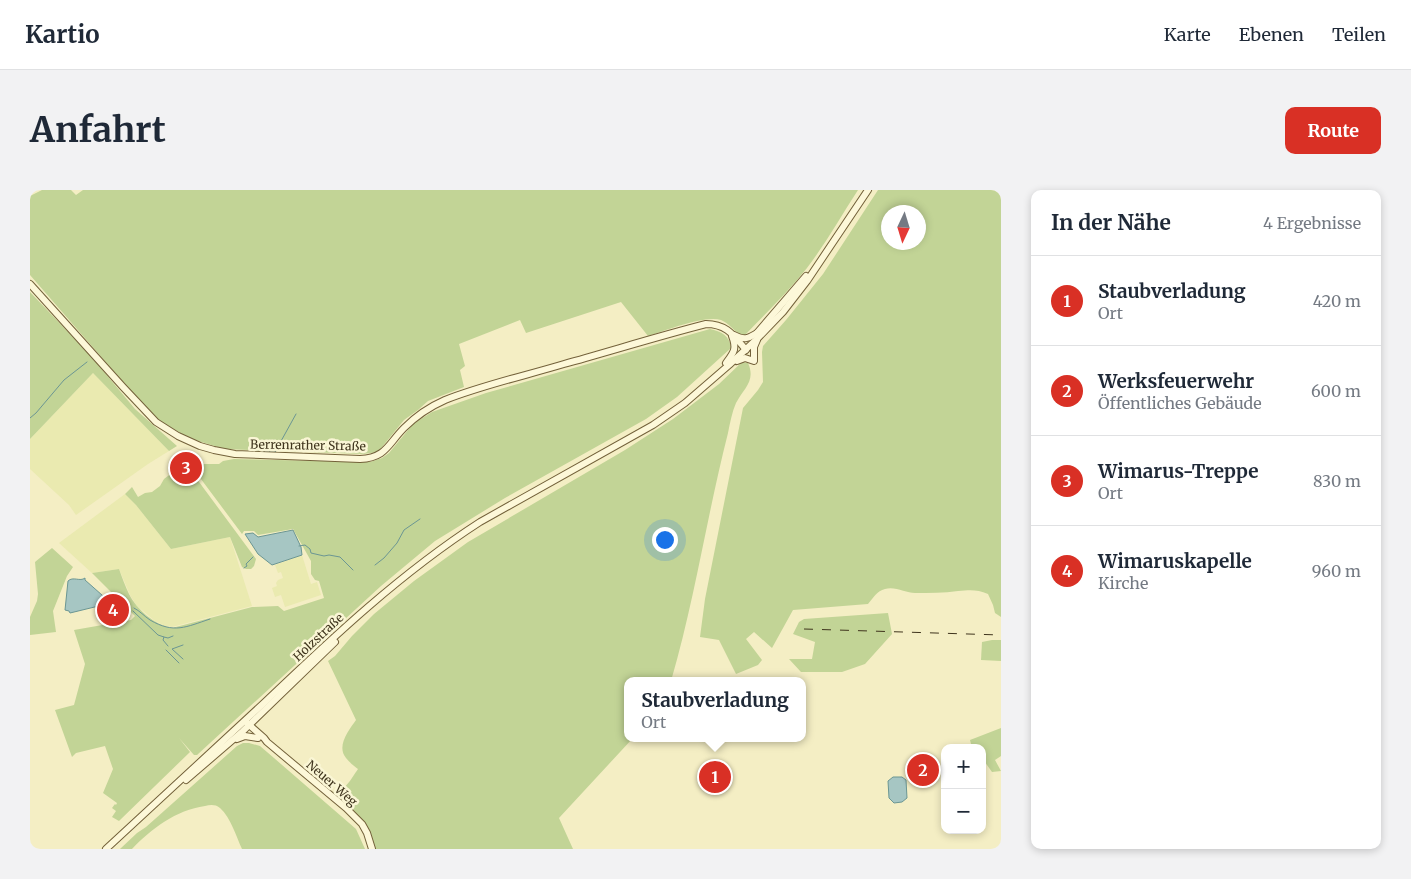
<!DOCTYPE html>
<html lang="de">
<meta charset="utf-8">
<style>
body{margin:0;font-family:Merriweather,serif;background:#f2f2f3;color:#1f2937}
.controls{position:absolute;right:15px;bottom:15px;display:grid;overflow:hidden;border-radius:10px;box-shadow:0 2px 8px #0003}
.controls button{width:45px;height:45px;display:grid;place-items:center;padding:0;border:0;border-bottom:1px solid #e0e1e3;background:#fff;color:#1f2937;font:25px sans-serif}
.compass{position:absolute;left:851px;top:15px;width:45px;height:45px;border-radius:50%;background:#fff;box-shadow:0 2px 8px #0003;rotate:184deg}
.you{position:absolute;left:634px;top:349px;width:18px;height:18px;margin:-12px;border:4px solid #fff;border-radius:50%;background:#1a73e8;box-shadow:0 0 0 8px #1a73e833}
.badge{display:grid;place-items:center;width:32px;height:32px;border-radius:50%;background:#d93025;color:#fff;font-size:16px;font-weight:700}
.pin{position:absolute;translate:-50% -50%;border:2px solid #fff;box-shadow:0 1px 5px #0006}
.popup{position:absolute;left:594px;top:487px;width:182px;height:65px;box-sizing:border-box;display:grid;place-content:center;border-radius:10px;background:#fff;filter:drop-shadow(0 1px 4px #0005);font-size:16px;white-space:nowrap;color:#747a83}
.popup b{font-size:19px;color:#1f2937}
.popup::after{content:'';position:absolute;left:50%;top:100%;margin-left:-10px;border:10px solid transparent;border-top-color:#fff}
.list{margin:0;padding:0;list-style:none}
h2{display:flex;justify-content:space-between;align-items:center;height:65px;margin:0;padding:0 20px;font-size:21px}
h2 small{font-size:16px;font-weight:400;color:#747a83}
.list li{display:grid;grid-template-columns:32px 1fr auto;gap:15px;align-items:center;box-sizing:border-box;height:90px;padding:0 20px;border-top:1px solid #e0e1e3}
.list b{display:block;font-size:19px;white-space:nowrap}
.list p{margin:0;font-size:16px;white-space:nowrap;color:#747a83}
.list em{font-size:16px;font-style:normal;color:#747a83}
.map{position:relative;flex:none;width:971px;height:659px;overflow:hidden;border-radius:10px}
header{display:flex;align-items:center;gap:30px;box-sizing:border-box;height:70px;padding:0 25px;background:#fff;border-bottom:1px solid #e0e1e3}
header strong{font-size:24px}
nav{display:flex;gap:28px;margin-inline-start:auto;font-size:18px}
.intro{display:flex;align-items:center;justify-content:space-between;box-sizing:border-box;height:120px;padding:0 30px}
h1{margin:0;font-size:35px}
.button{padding:12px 22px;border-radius:10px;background:#d93025;color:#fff;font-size:18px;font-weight:700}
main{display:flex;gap:30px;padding:0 30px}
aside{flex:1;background:#fff;border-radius:10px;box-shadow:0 2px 8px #0003}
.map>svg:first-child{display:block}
.farmland{fill:#eaeab0}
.green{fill:#c2d496;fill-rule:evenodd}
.water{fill:#a6c6c3;stroke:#6b9693}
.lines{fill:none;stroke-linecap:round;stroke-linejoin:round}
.stream{stroke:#6b9693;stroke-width:1}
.secondary-casing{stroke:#73613a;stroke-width:8}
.secondary{stroke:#fdf8d9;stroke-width:6}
.rail{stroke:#3f341d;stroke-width:1;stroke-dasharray:9 9;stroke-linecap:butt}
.labels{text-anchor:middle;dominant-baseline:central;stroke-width:5;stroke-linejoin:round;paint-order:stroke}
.street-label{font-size:12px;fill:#3f341d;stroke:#faf6d5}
</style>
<header>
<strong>Kartio</strong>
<nav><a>Karte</a><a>Ebenen</a><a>Teilen</a></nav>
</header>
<div class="intro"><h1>Anfahrt</h1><a class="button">Route</a></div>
<main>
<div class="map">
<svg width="971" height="659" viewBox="0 0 971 659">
<rect width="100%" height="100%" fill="#f4eec4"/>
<g class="farmland">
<polygon points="63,183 139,261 118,274 46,325 39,315 0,279 0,249"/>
<polygon points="95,304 106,315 141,359 200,347 222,416 142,437 135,436 125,431 107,416 100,405 89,379 62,383 29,353"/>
<polygon points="272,365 281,394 287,392 291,405 255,417 251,405 245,407 242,398 247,396 246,393 248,390 253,388 251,382 248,383 245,375"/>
</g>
<g class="green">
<path d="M12,0H41L46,5L53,0H828C811,26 796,53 777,78C758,102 735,124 714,146C705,143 699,133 691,130C674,125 635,141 618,146L591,112L496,143L490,130L429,154L435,176L430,180L434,197L398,211L388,220L374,230L348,262L333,264L194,259L159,248L128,230L113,215L0,85V6Z"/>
<path d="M848,0H971V427L965,423L963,415L958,404C947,399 939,400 928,401C914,403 899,403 885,403C876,403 865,396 855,399C847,401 843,408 838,414L763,420L742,458L724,442L716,449L732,470L728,475L706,484L689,450L670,447L675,409L713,218L728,200L733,192L732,162L733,156L756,130L793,84ZM858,22H888V52H858Z"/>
<polygon points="0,102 60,165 105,219 147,256 139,261 63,183 0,249"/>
<path d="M680,139C691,141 700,146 701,158L647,207L616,229L475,308L405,351L351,396L167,565H164L149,548L160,562L89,631L82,627L86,621L82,618L85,614L86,615L87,613L73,603L83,579L75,556L46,563L42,567L25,520L44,515L55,474L44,440L101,430L105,426L62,383L89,379C92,387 95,396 99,404C107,420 125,435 142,438L222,417L248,416L254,421L294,408L289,391L285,390L281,384V371L263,339L228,345L224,341H214L212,344L162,277L174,274H189L193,271L204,269L340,272L352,268L359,263L383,234L402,222L456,203Z"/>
<path d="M712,172L718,173C726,191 714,198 706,213C702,222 700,233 698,243C677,325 665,409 641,491H598V548H603L529,628L543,659H345C337,629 325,622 302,602C315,602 321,589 328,579C324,576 319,572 316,568C306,556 319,540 326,530L298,471L305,466L322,446L344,424L384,391L438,352L595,260L643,229L689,194Z"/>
<polygon points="155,273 226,369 224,376 221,379 216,379 212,377 200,347 141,359 106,315 95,304 102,297 108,307 115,303 122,302 130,296 134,289"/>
<polygon points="22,358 43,377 37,386 23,421 26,442 0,445 0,427 7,411 8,404 5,372"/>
<polygon points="858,423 862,444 835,474 812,482 771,482 759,469 782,469 785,452 763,444 769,432 774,429"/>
<polygon points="962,450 971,450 971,471 951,470 952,452"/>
<polygon points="971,538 971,566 965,570 971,581 962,582 952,568 952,558 942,558 940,550"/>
<path d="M213,553H219L230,556L244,568L326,639L335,659H212C206,646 201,628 190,618C185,614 180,615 175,616C146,620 121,639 102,659H90L107,643L116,637L207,556Z"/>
</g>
<g class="water">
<polygon points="263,340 271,357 272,365 242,375 228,364 215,344 223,343 228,347"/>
<path d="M55,388V390L81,413L40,423L39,421L35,420L38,391C43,386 50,392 55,388Z"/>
<polygon points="863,587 872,587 876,590 877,608 872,612 864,613 859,608 858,591"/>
</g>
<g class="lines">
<g class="stream">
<polyline points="0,228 6,223 34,190 57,172"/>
<polyline points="220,261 245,262 266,224"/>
<polyline points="269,356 275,355 280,359 281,363 294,366 299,365 310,367 323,380"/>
<polyline points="345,375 354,368 367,353 374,340 390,329"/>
<polyline points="214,378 217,376 216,374 223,367"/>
<path d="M104,418C110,421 114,426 120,430C144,444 156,437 180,429"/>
<polyline points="103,421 128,445 134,447 133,450 138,456"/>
<polyline points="134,447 138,448 143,446"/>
<polyline points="136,460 149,473"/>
<polyline points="153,469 142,459 153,455"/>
</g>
<g class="secondary-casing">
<g id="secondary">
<path d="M0,94L93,197L126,232L148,246L170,256L184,260L205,264L330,269C356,268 358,254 374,238C386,226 399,217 415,210C453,195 494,186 534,174C581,161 629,146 676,134C697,134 704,146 716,160"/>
<polyline points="727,143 776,86"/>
<path d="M704,145C716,151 718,148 729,142"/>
<polyline points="707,171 715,168 724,171 724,157 727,150"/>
<path d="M696,173C704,162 707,159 702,146"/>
<polyline points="217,533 234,548 237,552 316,618 332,634 337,643 342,659"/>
<polyline points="207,549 215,546 228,548"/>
<polyline points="156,590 213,541 305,452"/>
<path d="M76,659C129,610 182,561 235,512C303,447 371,383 450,332L623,235L655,213L699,175L728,148L753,122L777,91L838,0"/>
</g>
</g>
<use href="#secondary" class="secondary"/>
<polyline class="rail" points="774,439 971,445"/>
</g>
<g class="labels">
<g class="street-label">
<text transform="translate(278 255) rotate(1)">Berrenrather Straße</text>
<text transform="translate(288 447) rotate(-43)">Holzstraße</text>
<text transform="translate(302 593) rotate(41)">Neuer Weg</text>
</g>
</g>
</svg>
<div class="controls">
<button>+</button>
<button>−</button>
</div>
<svg class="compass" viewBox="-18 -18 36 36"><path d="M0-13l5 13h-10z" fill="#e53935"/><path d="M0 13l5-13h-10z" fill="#747a83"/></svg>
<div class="you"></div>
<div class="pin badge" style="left:685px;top:587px">1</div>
<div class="popup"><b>Staubverladung</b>Ort</div>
<div class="pin badge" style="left:893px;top:580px">2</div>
<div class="pin badge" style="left:156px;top:278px">3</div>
<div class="pin badge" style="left:83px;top:420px">4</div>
</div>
<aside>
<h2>In der Nähe<small>4 Ergebnisse</small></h2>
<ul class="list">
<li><span class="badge">1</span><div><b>Staubverladung</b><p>Ort</p></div><em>420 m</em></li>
<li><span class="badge">2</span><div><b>Werksfeuerwehr</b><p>Öffentliches Gebäude</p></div><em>600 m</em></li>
<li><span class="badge">3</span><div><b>Wimarus-Treppe</b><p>Ort</p></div><em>830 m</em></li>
<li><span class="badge">4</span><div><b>Wimaruskapelle</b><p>Kirche</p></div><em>960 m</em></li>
</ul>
</aside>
</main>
